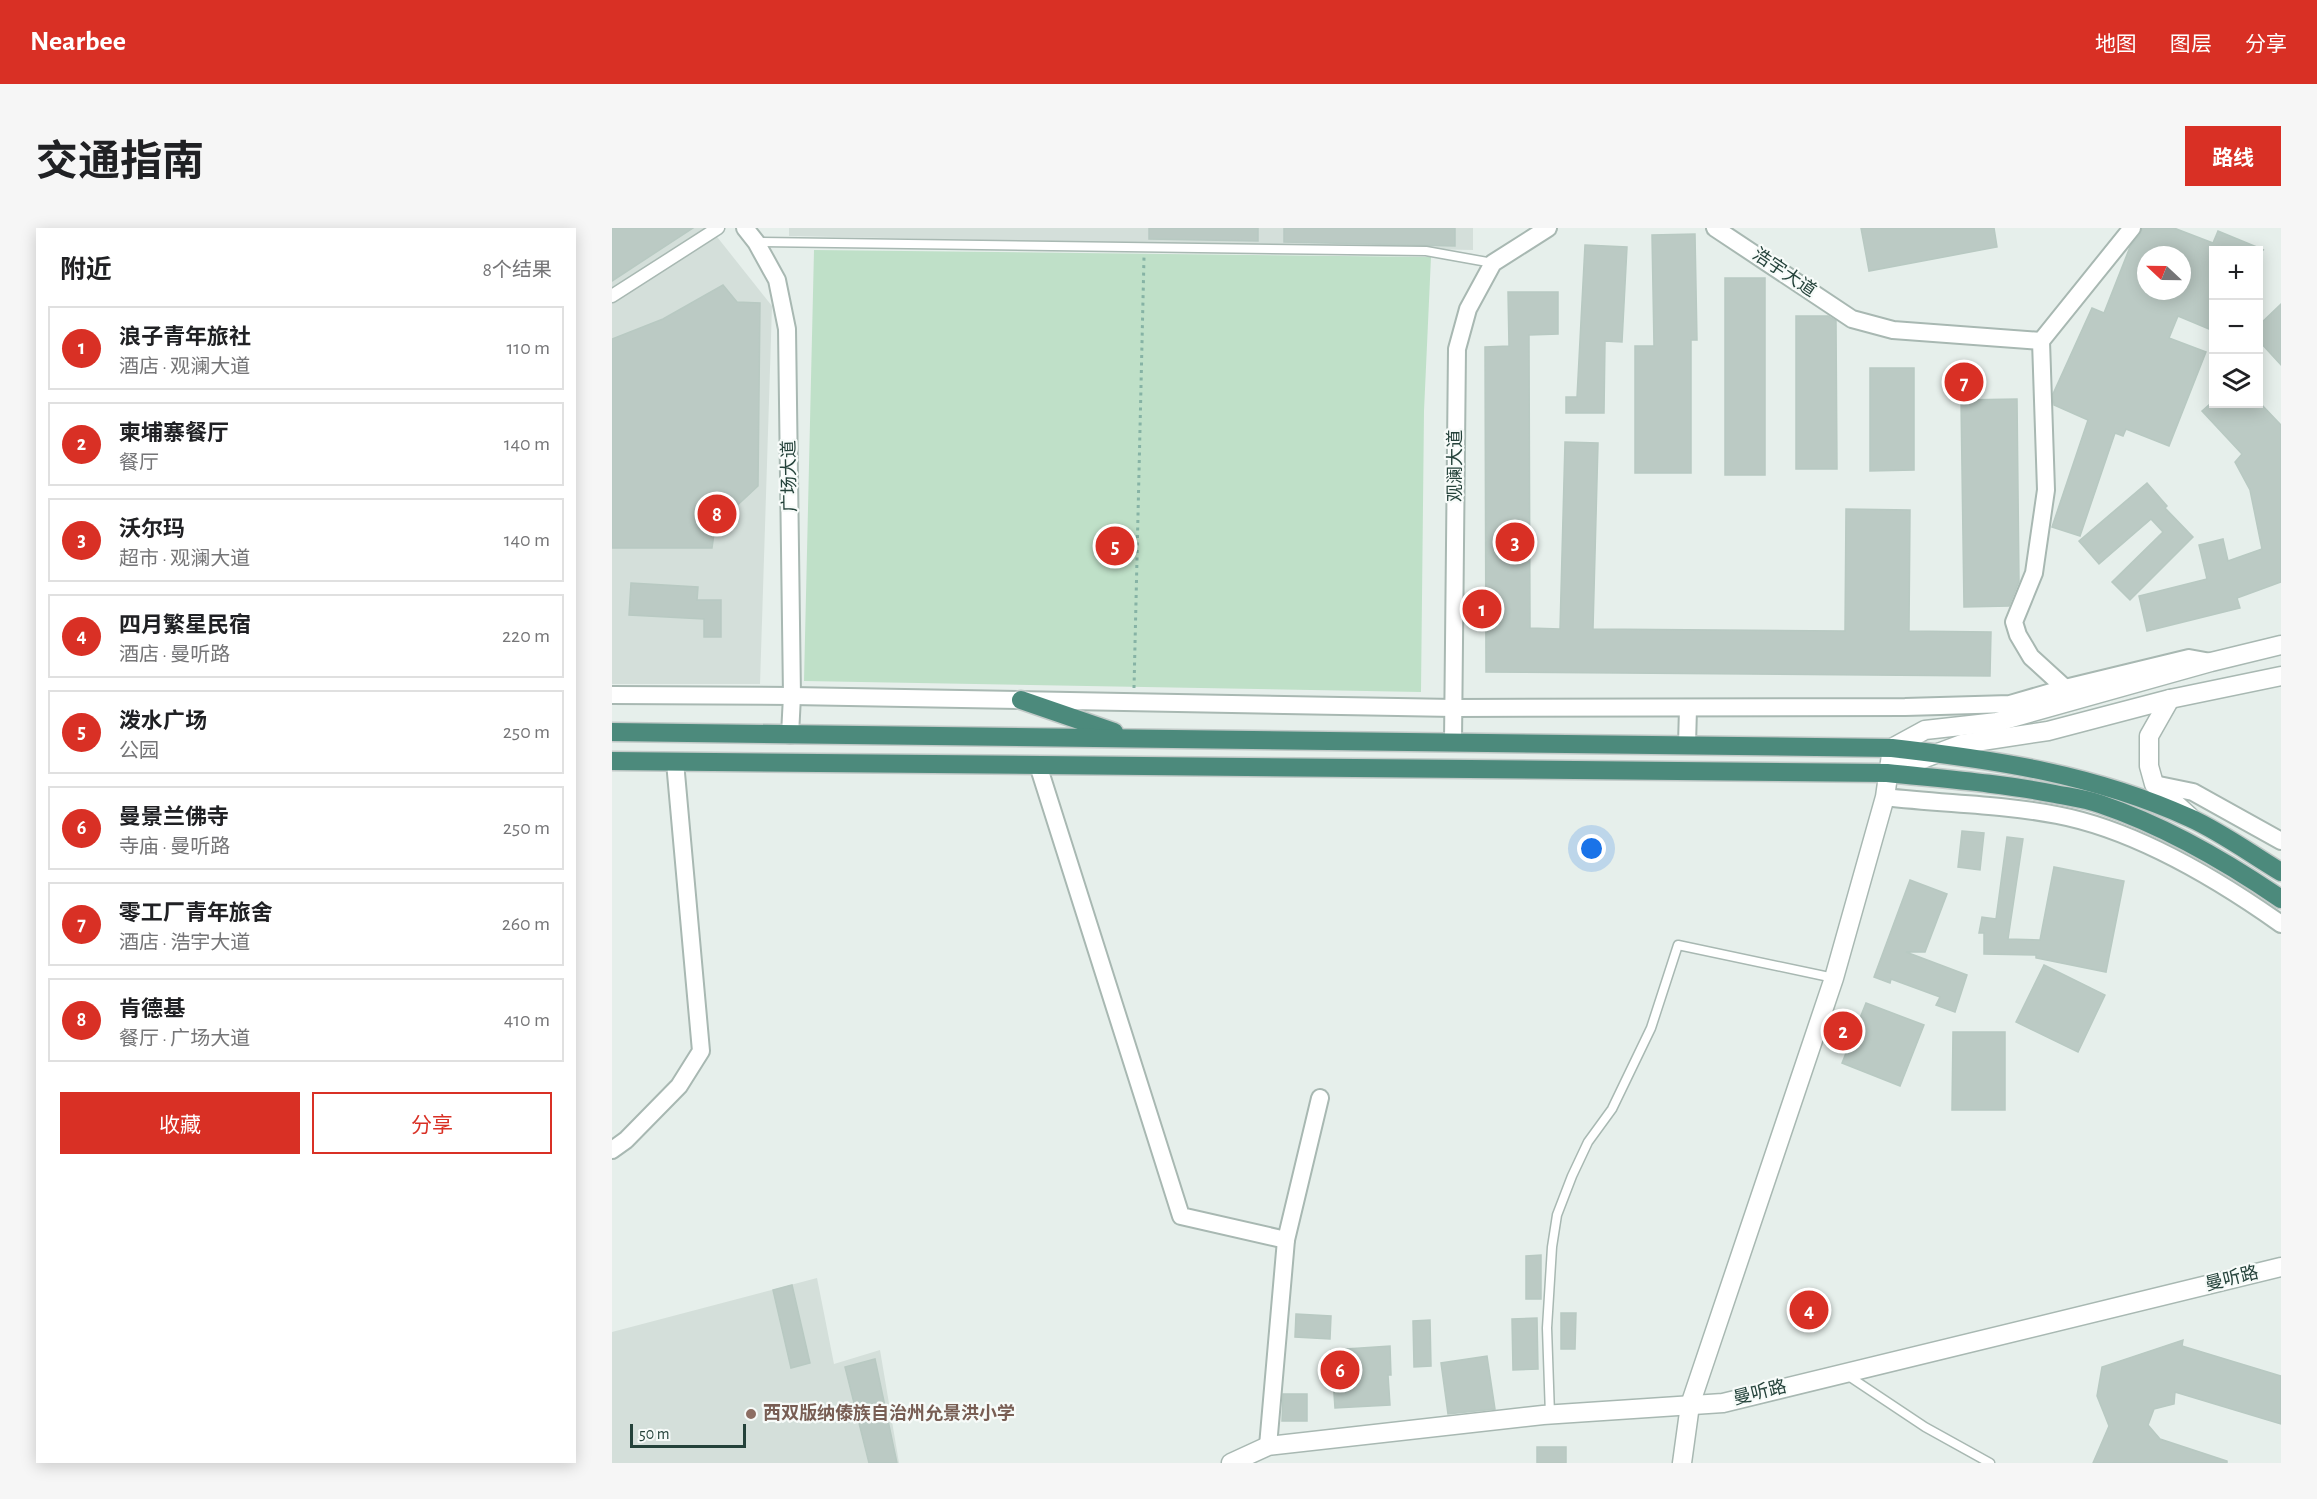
<!DOCTYPE html>
<html lang="zh">
<meta charset="utf-8">
<style>
body{margin:0;font-family:"Alegreya Sans","Noto Sans SC",sans-serif;background:#f6f6f6;color:#202124}
.controls{position:absolute;right:18px;top:18px;display:grid;overflow:hidden;border-radius:0px;box-shadow:0 3px 15px #0003}
.controls button{width:54px;height:54px;display:grid;place-items:center;padding:0;border:0;border-bottom:2px solid #e0e0e0;background:#fff;color:#202124;font:30px sans-serif}
.compass{position:absolute;left:1525px;top:18px;width:54px;height:54px;border-radius:50%;background:#fff;box-shadow:0 3px 15px #0003;rotate:292deg}
.scale{position:absolute;left:18px;bottom:15px;width:116px;box-sizing:border-box;padding-left:6px;border:3px solid #24423a;border-top:0;font-size:16px;line-height:21px;white-space:nowrap;color:#24423a;-webkit-text-stroke:4px #f7fbf9;paint-order:stroke}
.you{position:absolute;left:980px;top:621px;width:21px;height:21px;margin:-15px;border:4px solid #fff;border-radius:50%;background:#1a73e8;box-shadow:0 0 0 9px #1a73e833}
.badge{display:grid;place-items:center;width:39px;height:39px;border-radius:50%;background:#d93025;color:#fff;font-size:20px;font-weight:700}
.pin{position:absolute;translate:-50% -50%;border:3px solid #fff;box-shadow:0 2px 6px #0006}
.list{margin:0;padding:0;list-style:none}
h2{display:flex;justify-content:space-between;align-items:center;height:78px;margin:0;padding:0 24px;font-size:26px}
h2 small{font-size:20px;font-weight:400;color:#757577}
.list li{display:grid;grid-template-columns:39px 1fr auto;gap:18px;align-items:center;box-sizing:border-box;height:84px;margin:0 12px 12px;padding:0 12px;border:2px solid #e0e0e0;border-radius:0px}
.list b{display:block;font-size:22px;white-space:nowrap}
.list p{margin:0;font-size:20px;white-space:nowrap;color:#757577}
.list em{font-size:20px;font-style:normal;color:#757577}
.actions{display:flex;gap:12px;padding:18px 24px}
.actions a{flex:1;padding:14px 0;border:2px solid #d93025;border-radius:0px;text-align:center;font-size:21px;color:#d93025}
.actions .main{background:#d93025;color:#fff}
.icon{flex:none;width:33px;height:33px;fill:none;stroke:currentColor;stroke-width:2;stroke-linecap:round;stroke-linejoin:round}
.map{position:relative;flex:none;width:1669px;height:1235px;overflow:hidden;border-radius:0px}
header{display:flex;align-items:center;gap:36px;box-sizing:border-box;height:84px;padding:0 30px;background:#d93025;color:#fff}
header strong{font-size:28px}
nav{display:flex;gap:33px;margin-inline-start:auto;font-size:21px}
.intro{display:flex;align-items:center;justify-content:space-between;box-sizing:border-box;height:144px;padding:0 36px}
h1{margin:0;font-size:42px}
.button{padding:15px 27px;border-radius:0px;background:#d93025;color:#fff;font-size:21px;font-weight:700}
main{display:flex;gap:36px;padding:0 36px}
aside{flex:1;background:#fff;border-radius:0px;box-shadow:0 3px 15px #0003}
.map>svg:first-child{display:block}
.built{fill:#d4dfda}
.green{fill:#bfe0c8}
.building{fill:#bbcac4;stroke:#b8c9c2;stroke-width:1.5;fill-rule:evenodd}
.lines{fill:none;stroke-linecap:round;stroke-linejoin:round}
.service-casing{stroke:#a8b8b2;stroke-width:11}
.pedestrian-casing{stroke:#a8b8b2;stroke-width:15}
.minor-casing{stroke:#a8b8b2;stroke-width:20}
.tertiary-casing{stroke:#a8b8b2;stroke-width:21}
.secondary-casing{stroke:#a4bbb3;stroke-width:21}
.trunk-casing{stroke:#c2cac8;stroke-width:21}
.path{stroke:#86b3a5;stroke-width:3;stroke-dasharray:3 4.5;stroke-linecap:butt}
.service{stroke:#fff;stroke-width:8}
.pedestrian{stroke:#fff;stroke-width:12}
.minor{stroke:#fff;stroke-width:16}
.tertiary{stroke:#fff;stroke-width:18}
.secondary{stroke:#fff;stroke-width:18}
.trunk{stroke:#4c8a7c;stroke-width:18}
.education-dot{fill:#8d6e63;stroke:#f7fbf9;stroke-width:2}
.labels{text-anchor:middle;dominant-baseline:central;stroke-width:4.5;stroke-linejoin:round;paint-order:stroke}
.street-label{font-size:18px;fill:#24423a;stroke:#f7fbf9}
.education-label{font-size:18px;font-weight:bold;fill:#785e54;stroke:#f7fbf9;text-anchor:start}
</style>
<header>
<strong>Nearbee</strong>
<nav><a>地图</a><a>图层</a><a>分享</a></nav>
</header>
<div class="intro"><h1>交通指南</h1><a class="button">路线</a></div>
<main>
<aside>
<h2>附近<small>8个结果</small></h2>
<ul class="list">
<li><span class="badge">1</span><div><b>浪子青年旅社</b><p>酒店 · 观澜大道</p></div><em>110 m</em></li>
<li><span class="badge">2</span><div><b>柬埔寨餐厅</b><p>餐厅</p></div><em>140 m</em></li>
<li><span class="badge">3</span><div><b>沃尔玛</b><p>超市 · 观澜大道</p></div><em>140 m</em></li>
<li><span class="badge">4</span><div><b>四月繁星民宿</b><p>酒店 · 曼听路</p></div><em>220 m</em></li>
<li><span class="badge">5</span><div><b>泼水广场</b><p>公园</p></div><em>250 m</em></li>
<li><span class="badge">6</span><div><b>曼景兰佛寺</b><p>寺庙 · 曼听路</p></div><em>250 m</em></li>
<li><span class="badge">7</span><div><b>零工厂青年旅舍</b><p>酒店 · 浩宇大道</p></div><em>260 m</em></li>
<li><span class="badge">8</span><div><b>肯德基</b><p>餐厅 · 广场大道</p></div><em>410 m</em></li>
</ul>
<div class="actions"><a class="main">收藏</a><a>分享</a></div>
</aside>
<div class="map">
<svg width="1669" height="1235" viewBox="0 0 1669 1235">
<rect width="100%" height="100%" fill="#e6efeb"/>
<g class="built">
<polygon points="0,0 98,0 160,78 148,456 0,456"/>
<polygon points="177,0 861,0 861,22 177,8"/>
<polygon points="205,1050 222,1136 268,1122 287,1235 0,1235 0,1104"/>
</g>
<polygon class="green" points="202,22 819,29 812,183 809,464 192,453"/>
<g class="building">
<polygon points="0,0 81,0 0,53"/>
<polygon points="537,0 646,0 646,13 537,11"/>
<polygon points="672,0 843,0 843,18 672,14"/>
<polygon points="1249,0 1382,0 1385,19 1257,43"/>
<path d="M1530,0H1562L1601,15L1606,3L1652,22H1602V103L1566,88L1557,110L1594,124L1557,218L1514,201L1511,208L1503,205L1468,308L1440,299L1476,192L1442,177L1441,166L1480,80L1492,85L1518,19L1528,7ZM1534,27H1570V63H1534Z"/>
<polygon points="1083,6 1085,112 1079,112 1079,245 1023,245 1023,118 1042,118 1040,7"/>
<polygon points="973,17 1015,19 1010,114 993,113 992,185 954,185 954,169 965,169"/>
<rect x="1113" y="50" width="40" height="197"/>
<polygon points="111,57 125,74 148,75 146,258 103,298 100,320 0,320 0,111 51,91"/>
<polygon points="896,64 946,64 946,106 917,107 918,400 948,401 953,214 986,215 981,401 1233,403 1234,281 1298,282 1297,403 1379,404 1378,448 874,444 873,119 897,118"/>
<polygon points="1669,76 1669,137 1647,113 1647,97"/>
<polygon points="1184,88 1216,88 1224,93 1225,241 1184,241"/>
<polygon points="1258,140 1302,140 1302,242 1258,243"/>
<polygon points="1405,171 1407,353 1397,378 1352,379 1349,172"/>
<polygon points="1598,176 1649,176 1669,197 1669,354 1625,370 1628,380 1535,403 1527,368 1595,351 1587,317 1611,311 1616,333 1650,321 1638,262 1623,234 1630,226 1590,183"/>
<polygon points="1535,255 1555,278 1553,280 1581,309 1518,372 1500,354 1551,304 1539,291 1487,336 1467,313"/>
<polygon points="19,355 86,359 85,372 109,372 109,409 92,409 92,391 17,387"/>
<polygon points="1350,603 1372,605 1368,642 1346,639"/>
<polygon points="1395,609 1411,611 1396,711 1428,712 1442,639 1512,653 1494,744 1424,730 1424,727 1372,726 1372,705 1367,705 1370,689 1384,691"/>
<polygon points="1298,652 1335,666 1313,724 1294,724 1355,747 1343,784 1324,777 1328,769 1279,751 1278,755 1262,749"/>
<polygon points="1432,737 1493,767 1466,824 1404,794"/>
<polygon points="1254,775 1312,797 1288,858 1230,835"/>
<polygon points="1341,804 1393,804 1393,882 1340,882"/>
<polygon points="929,1027 929,1071 914,1071 914,1028"/>
<polygon points="180,1057 198,1135 179,1140 161,1062"/>
<polygon points="949,1085 964,1085 963,1121 949,1121"/>
<polygon points="684,1086 719,1088 718,1111 683,1109"/>
<polygon points="925,1090 926,1141 901,1142 900,1091"/>
<polygon points="818,1092 819,1138 802,1139 801,1093"/>
<polygon points="1571,1112 1570,1118 1669,1148 1669,1196 1563,1164 1562,1176 1542,1181 1536,1197 1548,1211 1615,1233 1615,1235 1481,1235 1497,1198 1485,1168 1490,1139"/>
<polygon points="778,1118 779,1147 776,1147 778,1177 723,1180 719,1122"/>
<polygon points="875,1128 883,1181 836,1186 829,1135"/>
<polygon points="263,1131 285,1235 257,1235 233,1139"/>
<polygon points="671,1166 695,1166 695,1193 670,1193"/>
<rect x="925" y="1219" width="29" height="16"/>
</g>
<g class="lines">
<g class="service-casing">
<g id="service">
<polyline points="144,14 814,23 881,35"/>
<polyline points="1235,1147 1313,1199 1378,1235"/>
<polyline points="938,1187 935,1100 940,1019 945,987 960,948 976,914 1000,881 1039,800 1066,717 1222,750"/>
</g>
</g>
<g class="pedestrian-casing">
<polyline id="pedestrian" points="0,68 106,0"/>
</g>
<g class="minor-casing">
<g id="minor">
<polyline points="133,0 144,14 165,52 175,101 180,468 178,507"/>
<polyline points="1103,0 1240,91 1281,102 1429,113"/>
<polyline points="1453,460 1419,429 1406,407 1402,394 1422,345 1434,262 1429,113 1520,0"/>
<polyline points="0,467 180,468 842,480 1293,479 1398,476 1453,460 1577,430 1599,434"/>
<polyline points="841,513 845,121 856,81 881,35 936,0"/>
<polyline points="1075,517 1076,480"/>
<polyline points="426,537 569,988 674,1012"/>
<polyline points="1542,556 1581,564 1669,613"/>
<path d="M1273,569C1331,576 1389,576 1445,587C1524,602 1604,650 1669,696"/>
<polyline points="0,922 14,912 67,858 89,823 63,534"/>
<polyline points="656,1218 674,1012 708,870"/>
</g>
</g>
<g class="tertiary-casing">
<g id="tertiary">
<polyline points="1558,471 1537,508 1537,538 1542,556 1578,589"/>
<polyline points="1326,525 1350,516 1436,503 1558,471 1669,448"/>
<polyline points="619,1235 656,1218 931,1187 1111,1175 1669,1039"/>
<polyline points="1070,1235 1078,1177 1222,750 1273,569 1280,520 1313,502 1385,494 1599,434 1669,417"/>
</g>
</g>
<g class="secondary-casing">
<polyline id="secondary" points="1275,545 1326,525"/>
</g>
<g class="trunk-casing">
<g id="trunk">
<polyline points="409,472 502,504"/>
<path d="M0,504L1280,520C1384,532 1481,546 1578,590C1609,604 1639,626 1669,644"/>
<path d="M0,533L1275,545C1332,551 1388,555 1443,566C1458,569 1474,571 1488,576C1553,598 1612,632 1669,671"/>
</g>
</g>
<polyline class="path" points="522,460 532,29"/>
<use href="#service" class="service"/>
<use href="#pedestrian" class="pedestrian"/>
<use href="#minor" class="minor"/>
<use href="#tertiary" class="tertiary"/>
<use href="#secondary" class="secondary"/>
<use href="#trunk" class="trunk"/>
</g>
<circle class="education-dot" cx="139" cy="1186" r="6"/>
<g class="labels">
<g class="street-label">
<text transform="translate(1172 45) rotate(34)">浩宇大道</text>
<text transform="translate(844 238) rotate(-90)">观澜大道</text>
<text transform="translate(178 248) rotate(-91)">广场大道</text>
<text transform="translate(1620 1051) rotate(-14)">曼听路</text>
<text transform="translate(1148 1165) rotate(-14)">曼听路</text>
</g>
<g class="education-label">
<text x="151" y="1186">西双版纳傣族自治州允景洪小学</text>
</g>
</g>
</svg>
<div class="controls">
<button>+</button>
<button>−</button>
<button><svg class="icon" aria-label="layers" viewBox="0 0 24 24"><path d="M12 4l9 5-9 5-9-5zM3 14l9 5 9-5"/></svg></button>
</div>
<svg class="compass" viewBox="-18 -18 36 36"><path d="M0-13l5 13h-10z" fill="#e53935"/><path d="M0 13l5-13h-10z" fill="#757577"/></svg>
<div class="scale">50 m</div>
<div class="you"></div>
<div class="pin badge" style="left:870px;top:381px">1</div>
<div class="pin badge" style="left:1231px;top:803px">2</div>
<div class="pin badge" style="left:903px;top:314px">3</div>
<div class="pin badge" style="left:1197px;top:1082px">4</div>
<div class="pin badge" style="left:503px;top:318px">5</div>
<div class="pin badge" style="left:728px;top:1142px">6</div>
<div class="pin badge" style="left:1352px;top:154px">7</div>
<div class="pin badge" style="left:105px;top:286px">8</div>
</div>
</main>
